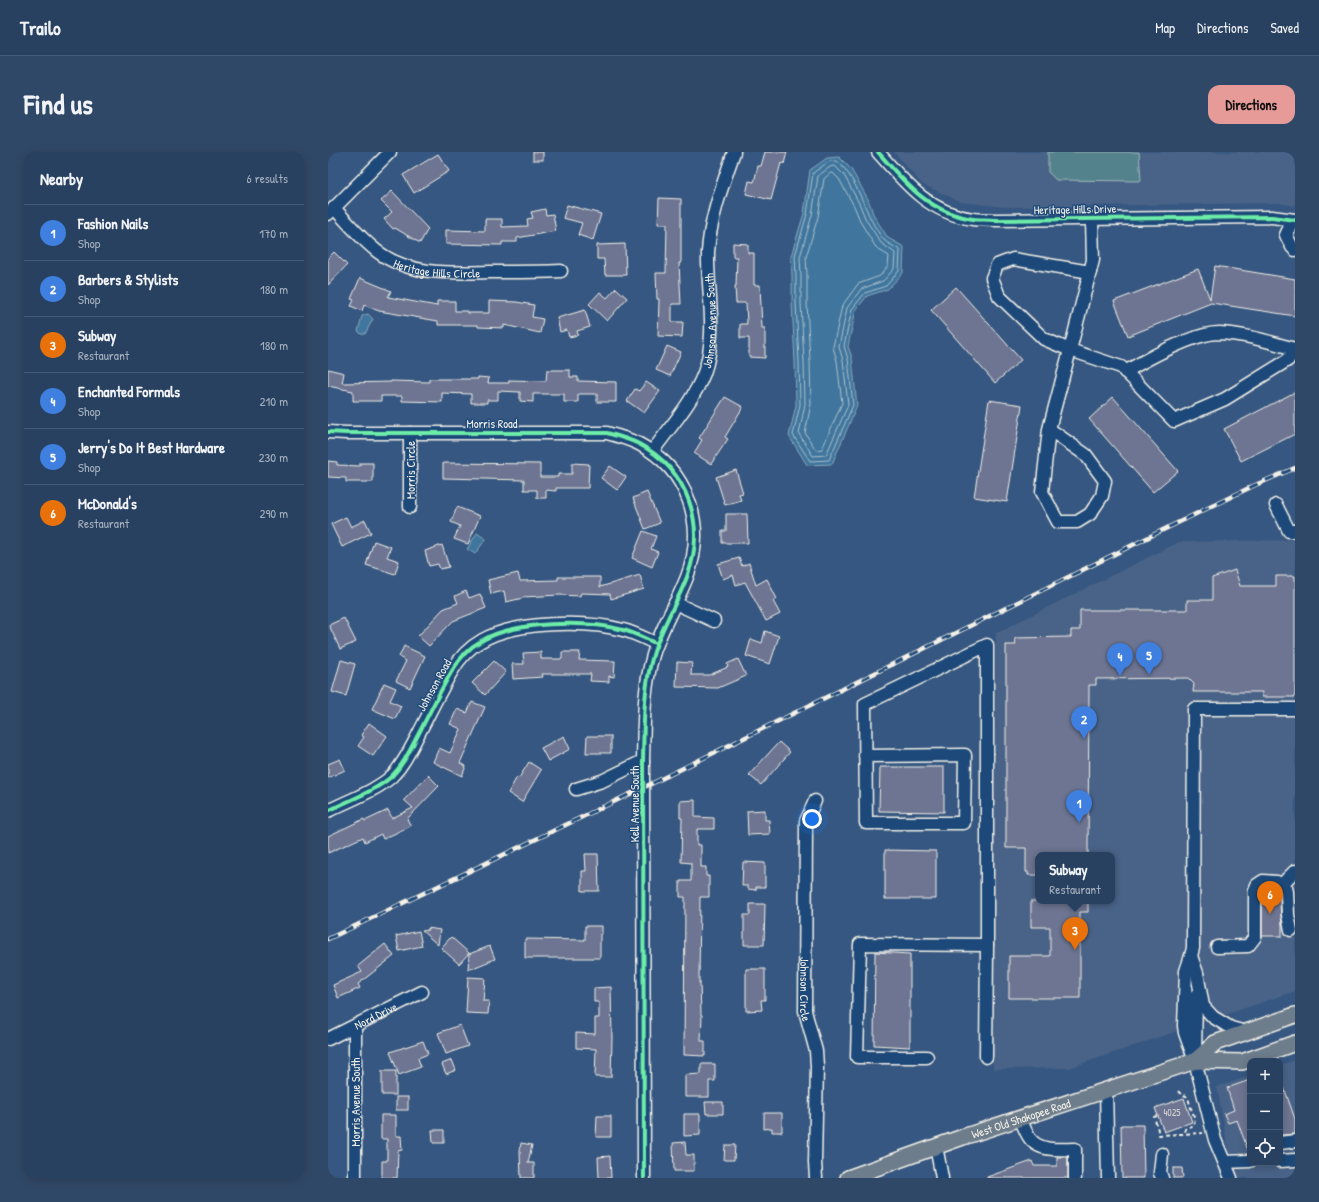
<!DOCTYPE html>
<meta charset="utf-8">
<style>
body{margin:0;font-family:"Patrick Hand",sans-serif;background:#304867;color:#f1f3f6}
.controls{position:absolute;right:12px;bottom:12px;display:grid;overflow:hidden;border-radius:8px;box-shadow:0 2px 10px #0003}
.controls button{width:36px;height:36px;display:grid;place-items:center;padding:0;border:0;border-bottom:1px solid #445a76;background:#284161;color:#f1f3f6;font:20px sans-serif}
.you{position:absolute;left:484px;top:667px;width:14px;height:14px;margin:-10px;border:3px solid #fff;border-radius:50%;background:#1a73e8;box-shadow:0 0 0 6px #1a73e833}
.badge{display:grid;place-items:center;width:26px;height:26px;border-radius:50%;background:#e69b98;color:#fff;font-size:13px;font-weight:700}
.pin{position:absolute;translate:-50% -33px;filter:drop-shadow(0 1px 2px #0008)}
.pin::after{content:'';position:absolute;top:21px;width:14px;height:12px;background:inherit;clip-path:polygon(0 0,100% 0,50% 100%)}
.popup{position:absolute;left:707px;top:700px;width:80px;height:52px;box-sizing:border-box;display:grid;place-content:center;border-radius:8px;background:#284161;filter:drop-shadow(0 1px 3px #0005);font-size:13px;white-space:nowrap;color:#a5afbd}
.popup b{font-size:15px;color:#f1f3f6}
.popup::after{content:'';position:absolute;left:50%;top:100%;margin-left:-8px;border:8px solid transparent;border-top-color:#284161}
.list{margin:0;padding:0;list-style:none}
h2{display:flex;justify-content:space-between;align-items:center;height:52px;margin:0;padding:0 16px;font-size:17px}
h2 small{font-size:13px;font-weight:400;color:#a5afbd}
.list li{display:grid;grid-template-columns:26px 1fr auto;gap:12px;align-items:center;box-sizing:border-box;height:56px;padding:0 16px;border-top:1px solid #445a76}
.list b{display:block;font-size:15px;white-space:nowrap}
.list p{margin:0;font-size:13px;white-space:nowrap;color:#a5afbd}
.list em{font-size:13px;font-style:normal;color:#a5afbd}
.icon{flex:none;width:22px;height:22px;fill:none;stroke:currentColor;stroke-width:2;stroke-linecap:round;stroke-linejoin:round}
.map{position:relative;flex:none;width:967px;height:1026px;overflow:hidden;border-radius:12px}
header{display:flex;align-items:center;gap:24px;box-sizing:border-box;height:56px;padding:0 20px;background:#284161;border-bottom:1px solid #445a76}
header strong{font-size:19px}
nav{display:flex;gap:22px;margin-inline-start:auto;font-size:14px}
.intro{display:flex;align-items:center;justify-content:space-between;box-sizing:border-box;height:96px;padding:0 24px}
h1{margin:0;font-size:28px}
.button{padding:10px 18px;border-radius:12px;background:#e69b98;color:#111;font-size:14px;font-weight:700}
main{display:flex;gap:24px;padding:0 24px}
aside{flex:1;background:#284161;border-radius:12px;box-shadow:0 2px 10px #0003}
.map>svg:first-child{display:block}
.built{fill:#496388;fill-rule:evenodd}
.green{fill:#52828d;stroke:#a3baba}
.water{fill:#41769e;stroke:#89a7bc}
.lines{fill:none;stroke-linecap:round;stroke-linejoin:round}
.shore{stroke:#acc0ca;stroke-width:1}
.building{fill:#6d7492;stroke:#f4f1e8}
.minor-casing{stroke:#f4f1e8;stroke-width:15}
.major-casing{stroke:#f4f1e8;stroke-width:18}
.path{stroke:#f4f1e8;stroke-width:2;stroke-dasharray:4 3;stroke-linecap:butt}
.minor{stroke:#1f4a7a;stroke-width:12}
.major{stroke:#6d7d8c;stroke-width:15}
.rail-casing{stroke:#f4f1e8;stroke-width:4.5}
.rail{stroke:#1f4a7a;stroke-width:3;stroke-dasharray:9;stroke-linecap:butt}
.cycleway-casing{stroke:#1f4a7a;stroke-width:6}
.cycleway{stroke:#6deda7;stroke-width:4}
.labels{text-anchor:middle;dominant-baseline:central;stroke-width:3;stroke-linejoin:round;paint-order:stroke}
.number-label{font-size:10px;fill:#d2d2d2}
.street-label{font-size:12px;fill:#f4f1e8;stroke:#1f4a7a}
</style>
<header>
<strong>Trailo</strong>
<nav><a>Map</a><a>Directions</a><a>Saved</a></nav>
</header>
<div class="intro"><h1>Find us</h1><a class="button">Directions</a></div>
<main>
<aside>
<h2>Nearby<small>6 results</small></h2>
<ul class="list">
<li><span class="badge" style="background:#3f7fe0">1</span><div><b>Fashion Nails</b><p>Shop</p></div><em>170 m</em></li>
<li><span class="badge" style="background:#3f7fe0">2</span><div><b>Barbers &amp; Stylists</b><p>Shop</p></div><em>180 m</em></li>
<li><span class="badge" style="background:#e8710a">3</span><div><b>Subway</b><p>Restaurant</p></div><em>180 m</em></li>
<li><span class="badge" style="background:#3f7fe0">4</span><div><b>Enchanted Formals</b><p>Shop</p></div><em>210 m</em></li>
<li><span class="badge" style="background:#3f7fe0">5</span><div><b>Jerry's Do It Best Hardware</b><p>Shop</p></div><em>230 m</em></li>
<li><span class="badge" style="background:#e8710a">6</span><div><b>McDonald's</b><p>Restaurant</p></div><em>290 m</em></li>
</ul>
</aside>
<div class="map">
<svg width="967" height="1026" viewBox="0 0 967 1026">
<rect width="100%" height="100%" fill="#365781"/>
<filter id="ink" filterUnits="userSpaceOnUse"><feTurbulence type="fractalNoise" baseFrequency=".025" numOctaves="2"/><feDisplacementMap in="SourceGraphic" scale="8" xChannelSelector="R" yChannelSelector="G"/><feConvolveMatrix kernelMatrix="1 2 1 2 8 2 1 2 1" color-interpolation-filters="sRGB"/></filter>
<g filter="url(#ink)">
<g class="built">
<polygon points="566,0 967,0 967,54 950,51 676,55 633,50 594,32"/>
<path d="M967,388V839L741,916L665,917L668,481L851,390ZM710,703H784V749H710Z"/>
<polygon points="967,908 967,1026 909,1026 899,991 889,935 922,924 922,1011 952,1011 952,913"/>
</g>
<polygon class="green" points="720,0 811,0 813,29 728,28 720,20"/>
<g class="water">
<polygon points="511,5 523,17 540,47 546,64 560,86 576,95 575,121 560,137 539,144 528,158 520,194 524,206 529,254 504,312 479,313 461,284 468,253 467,211 464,151 464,124 463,104 476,61 482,18 499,6"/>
<polygon points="40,162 45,167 37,182 33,182 30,179 34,164"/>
<polygon points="149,381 158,387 147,402 139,397"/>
</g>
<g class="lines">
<g class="shore">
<path d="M509,9C533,30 536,64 556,88C560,92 567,95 572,98L571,119L558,134L537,141L524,157L516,194L520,207L525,253L501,308L482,309L465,283L472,253L471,210L468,151V124L467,104L479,62L485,21L500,10Z"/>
<polygon points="507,14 516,23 531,51 538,68 553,91 567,101 566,117 555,129 533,137 519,156 511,195 515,208 520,253 498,303 485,304 471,282 477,252 476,210 473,151 473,124 472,105 484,63 490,24 502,15"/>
<polygon points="503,21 505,21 511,27 526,54 533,71 547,94 551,98 561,104 560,114 552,124 530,132 514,154 505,195 509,209 514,251 494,297 488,298 477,281 483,252 482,210 479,151 479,123 478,105 490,65 496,27"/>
</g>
</g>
<g class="building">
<rect x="205" y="0" width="10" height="8"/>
<polygon points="437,0 459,0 456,12 453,11 443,48 418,42 421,29 426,30 430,14 433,14"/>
<polygon points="110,2 121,19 86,41 75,23"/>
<polygon points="64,39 100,77 92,91 67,76 65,77 56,67 64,60 53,49"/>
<polygon points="331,46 353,47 353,111 351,111 353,152 344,152 344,170 355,170 354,185 330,184 331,147 329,147 328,121 338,121 339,72 330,72"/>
<polygon points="239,53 273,62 265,88 250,83 254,71 235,66"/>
<polygon points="217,57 218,63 225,62 228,79 189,86 189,90 174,90 174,93 118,92 118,78 157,79 157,67 174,67 174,75 200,74 199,67 205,66 203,60"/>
<polygon points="405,91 420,92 420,101 426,101 426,133 432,133 434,176 437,176 437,206 421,205 421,186 412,186 412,172 419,172 418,151 408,151 407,134 408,134 409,105 405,105"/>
<polygon points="297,92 298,123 277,123 276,107 269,107 269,93"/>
<polygon points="6,100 19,113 0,133 0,106"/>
<polygon points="887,114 967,127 967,164 883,151 800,184 786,149 870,117 882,147"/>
<polygon points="32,126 63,139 60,145 109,154 109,149 127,149 127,159 140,159 140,161 161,161 161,149 188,150 206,153 204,165 215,167 212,181 176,173 176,176 150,175 150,173 110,173 110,169 51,159 36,153 34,159 23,154 26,148 23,147"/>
<polygon points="628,135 693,208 667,231 603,158"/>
<polygon points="288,136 299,146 279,169 261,152 272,140 279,146"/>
<polygon points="257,158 262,175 249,179 250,183 241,185 239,178 232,180 229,166"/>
<polygon points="339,194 353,200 342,224 328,218"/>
<polygon points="0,217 16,221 14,231 63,230 63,229 101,230 101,227 150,227 150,225 161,226 160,231 181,231 181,228 218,229 219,218 242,218 242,225 250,225 250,229 288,230 288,250 269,250 269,242 250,242 250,250 236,250 236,242 205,242 205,250 192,249 192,240 170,239 170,248 159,248 159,251 143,251 143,242 114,241 114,250 74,249 74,244 53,244 53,249 25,249 25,239 0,234"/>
<polygon points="318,230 332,239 316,261 299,249 307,237 311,239"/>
<polygon points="967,240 967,282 913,309 896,277"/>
<polygon points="397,245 415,255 397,285 400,287 383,312 366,301 374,288 371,286"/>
<polygon points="785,245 850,319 825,340 761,267"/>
<polygon points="661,248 694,253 679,350 646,345"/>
<polygon points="0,309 9,310 9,313 32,314 32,311 45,311 45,330 18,330 18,326 0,325"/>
<polygon points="115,311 212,312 212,325 230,325 230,322 244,322 244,311 261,312 260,336 228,336 228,339 218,338 218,346 209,346 209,338 196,338 196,328 115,326"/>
<polygon points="282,314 298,325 289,338 273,326"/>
<polygon points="408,318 415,341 411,342 413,348 397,353 388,325"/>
<polygon points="319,340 332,371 317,377 305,346"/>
<polygon points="129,355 152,364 140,392 126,387 132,374 123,370"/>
<polygon points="398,362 419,362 420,391 394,391 394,379 398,379"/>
<polygon points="18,365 23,375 37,368 43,381 14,395 3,372"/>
<polygon points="315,379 328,384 323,397 330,400 324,415 304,406"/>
<polygon points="46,389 63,395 59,405 71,409 67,422 38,413"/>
<polygon points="114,393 121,415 112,417 110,412 101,414 97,399"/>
<polygon points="411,406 414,414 421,411 428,433 439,427 449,447 445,449 452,462 438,469 417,430 408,433 405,423 395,427 390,412"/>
<polygon points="907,418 912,434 948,434 948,424 967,424 967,545 934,545 934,540 865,540 866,532 860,526 768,527 768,533 761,533 760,703 710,703 710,723 700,723 700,720 698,720 698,696 678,696 678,493 688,493 687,486 743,485 743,478 752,478 752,458 859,458 859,448 884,448 884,426"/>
<polygon points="190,421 192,429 230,428 230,425 272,425 272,435 312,423 316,437 283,447 282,442 253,441 252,444 232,443 195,445 195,446 178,450 176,439 163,442 160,428"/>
<polygon points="138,439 141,446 152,442 158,456 125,469 101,494 90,484 115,457 130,451 127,444"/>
<polygon points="16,466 28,490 12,497 1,473"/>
<polygon points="437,479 451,484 442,512 418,504 423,487 434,491"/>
<polygon points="76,494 97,504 82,536 68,529 78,509 71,505"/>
<polygon points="213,500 213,507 234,507 234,500 252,500 251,508 287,509 286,525 281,524 281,530 262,529 263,522 214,522 215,525 185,527 184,512 196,512 195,501"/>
<polygon points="410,507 418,524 390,536 348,535 349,510 364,511 363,523 381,523 400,515 399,512"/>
<polygon points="13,508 27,512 18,544 4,540"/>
<polygon points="166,509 178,520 157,543 144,531"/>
<polygon points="56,531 68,536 62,549 73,554 67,567 44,557"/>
<polygon points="144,550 157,555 132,611 138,614 134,624 105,610 111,596 122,601 133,577 122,572 129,557 139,561"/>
<polygon points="41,571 59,584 45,604 30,594 36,585 33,583"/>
<polygon points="236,584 242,597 220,609 213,596"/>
<polygon points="259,584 283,584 283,601 258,601"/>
<polygon points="451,590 462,600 433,633 421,623"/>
<polygon points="12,607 17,618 0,626 0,612"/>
<polygon points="201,610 213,618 194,650 180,641 189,625 191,626"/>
<polygon points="552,615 616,615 616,660 551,659"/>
<polygon points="100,623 111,634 79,667 83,674 55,687 53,682 37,690 35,685 0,701 0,684 36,667 37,669 60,658 64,666 85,656 76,648"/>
<polygon points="367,648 367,665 386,666 386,677 369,677 369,693 373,693 373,715 378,715 378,724 381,724 381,745 372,745 371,831 372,830 373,863 374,863 373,889 377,889 377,904 356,903 357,745 352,745 352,729 363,729 363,711 353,710 354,666 352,666 352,649"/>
<polygon points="437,658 437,668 441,668 442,682 420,683 419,659"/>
<polygon points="557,698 608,699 608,747 557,747"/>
<polygon points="257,702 270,702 271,739 254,739 254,719 258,719"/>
<polygon points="415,710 437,711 437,735 428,735 428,738 420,737 420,734 414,734"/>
<polygon points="934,740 951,741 953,763 954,773 954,784 934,784"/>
<polygon points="703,749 760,749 760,760 752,760 752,846 681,846 681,804 722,804 722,775 703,775"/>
<polygon points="422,752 437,752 436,793 416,793 416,763 422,763"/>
<polygon points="257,774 274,774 274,782 272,782 272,806 197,806 197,787 257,788"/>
<polygon points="100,776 112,778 110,793 94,779 100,778"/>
<polygon points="91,779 94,794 71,799 68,784"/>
<polygon points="123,785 141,801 131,812 113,796"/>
<polygon points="57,792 66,804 30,832 32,836 10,846 5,833 34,820 30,814"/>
<polygon points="162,794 167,807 140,818 141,802"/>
<polygon points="547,800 582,802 582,895 546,893"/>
<polygon points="418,817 437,817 437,848 433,848 434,858 418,859"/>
<polygon points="140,825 157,826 155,849 161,849 160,862 138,861"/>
<polygon points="283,835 284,887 283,925 267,925 268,897 248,896 248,881 267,882 267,866 271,866 271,850 266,850 266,836"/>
<polygon points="132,873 140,894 118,902 110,881"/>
<polygon points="95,889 100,902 90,906 93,915 71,923 62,900"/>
<polygon points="124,908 128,918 118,922 114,912"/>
<polygon points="373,912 387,912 387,929 381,929 381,945 357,945 357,923 373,922"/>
<rect x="54" y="919" width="14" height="24"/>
<polygon points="953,927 967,967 967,982 952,983 952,928"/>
<polygon points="922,928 922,1000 921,1001 909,968 900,971 896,962 906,958 899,936"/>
<rect x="68" y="945" width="12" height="13"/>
<polygon points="856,946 864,970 836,980 827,956"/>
<polygon points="377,950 395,950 395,962 378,962"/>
<polygon points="436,961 454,961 454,980 444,980 444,976 436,977"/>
<polygon points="356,962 372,962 372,983 356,984"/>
<polygon points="53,963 68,963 68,984 73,984 74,998 70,999 69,1026 54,1026 54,1009 59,1009 59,987 53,987"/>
<polygon points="269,964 283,964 283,985 268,985"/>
<polygon points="793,973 815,973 816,1026 794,1026"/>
<polygon points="104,978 116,978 116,991 105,991"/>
<polygon points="357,990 358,1003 366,1003 366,1019 346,1019 345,991"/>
<polygon points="193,991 204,993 200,1011 206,1011 206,1026 193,1026 192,999"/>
<polygon points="397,993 407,993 406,1008 396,1008"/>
<polygon points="282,1004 283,1026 271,1026 270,1005"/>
<polygon points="729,1005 740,1005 740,1026 659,1026 659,1025 704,1009 706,1014 729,1014"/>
<polygon points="845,1016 854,1016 855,1026 845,1026"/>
</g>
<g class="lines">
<g class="minor-casing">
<g id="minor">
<path d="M550,0C577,31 601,61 645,67C652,68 659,67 667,68L944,65L967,68"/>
<path id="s1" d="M6,56C20,71 33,87 50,100C82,124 124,121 162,120C186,120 209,120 233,119"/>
<polyline points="0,62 62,0"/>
<polyline points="764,67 765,108 742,198 793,215 846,269 897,247 960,208 967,197"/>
<polyline points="965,68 958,83 964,95 967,98"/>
<path d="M797,220C819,207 866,181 891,181C917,182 942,190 967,197"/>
<polyline points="721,277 758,303 777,329 774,344 762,362 749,370 730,370 714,340 721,277 742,198 716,187 671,144 664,126 669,113 685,107 762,120"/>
<path d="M0,280L18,281H279C290,284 301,287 311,292C360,318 379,373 359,425C349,451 333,476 325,503C315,537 316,573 315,609L316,1026"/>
<polyline points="82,281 82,355"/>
<path id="s2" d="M324,300C342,275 365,250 376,221C390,182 379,141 380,100C382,66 395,32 406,0"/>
<polyline points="948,353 961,379 967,379"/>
<polyline points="347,451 386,469"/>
<polyline points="537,604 637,603 636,671 538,671 537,552 659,493 659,793"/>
<polyline points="248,637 274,629 315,609"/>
<path id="s3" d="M487,649L478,669L477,859L488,899L489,914L487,1010L488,1026"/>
<path d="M0,659C19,649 48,639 64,624C76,612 83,596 91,581C102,560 112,539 124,519C131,507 140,496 153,489C186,469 258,468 295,478C307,481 318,487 329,492"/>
<polyline points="958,728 967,719"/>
<polyline points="889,795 920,794 927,785 927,738 929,733 935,729 949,730 958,736 959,740 960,763 963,778"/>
<polyline points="863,804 869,821 875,854 885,865 903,876 918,880"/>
<polyline points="27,874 27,1026"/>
<path id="s4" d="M0,887L94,840"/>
<polyline points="867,902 868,843"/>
<polyline points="599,905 529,905 532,792 659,793 658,905"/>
<polyline points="778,938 780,1026"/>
<path d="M692,966C696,974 698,983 704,989C715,1000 734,997 747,997V1026"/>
<polyline points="952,991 967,989"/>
<polyline points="608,994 614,1026"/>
<polyline points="834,1002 832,1021 834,1026"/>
<polyline points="952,1009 967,1008"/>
<polyline points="897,1010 922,1009"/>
<polyline points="903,1026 887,988 867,909 857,881 856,874 858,819 863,804 865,796 866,557 967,557"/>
</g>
</g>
<g class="major-casing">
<g id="major">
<polyline points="867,909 887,891 967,863"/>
<path id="s5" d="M520,1026L635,985L867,909L914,910L967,891"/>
</g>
</g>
<g class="path">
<path d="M850,939C853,943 854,942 858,944C861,946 861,950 862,953C864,961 868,965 866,973L857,977L858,982"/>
<polyline points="829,964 826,965 829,974 831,983 875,981"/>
</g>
<use href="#minor" class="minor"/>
<use href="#major" class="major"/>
<g class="rail-casing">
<polyline id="rail" points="0,787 327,630 837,377 925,334 967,316"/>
</g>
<use href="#rail" class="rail"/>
<g class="cycleway-casing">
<g id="cycleway">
<path d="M550,0C577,31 601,61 645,67C652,68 659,67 667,68L944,65L967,68"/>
<path d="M0,280L18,281H279C290,284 301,287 311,292C360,318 379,373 359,425C349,451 333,476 325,503C315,537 316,573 315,609L316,1026"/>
<path d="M0,659C19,649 48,639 64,624C76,612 83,596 91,581C102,560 112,539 124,519C131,507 140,496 153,489C186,469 258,468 295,478C307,481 318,487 329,492"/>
</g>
</g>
<use href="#cycleway" class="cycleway"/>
</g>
</g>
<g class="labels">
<g class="number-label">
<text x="844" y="960">4025</text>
</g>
<g class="street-label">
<text transform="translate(747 57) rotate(-1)">Heritage Hills Drive</text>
<text stroke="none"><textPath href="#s1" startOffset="125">Heritage Hills Circle</textPath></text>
<text stroke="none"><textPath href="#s2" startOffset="148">Johnson Avenue South</textPath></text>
<text x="164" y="271">Morris Road</text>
<text transform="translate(82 318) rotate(-90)">Morris Circle</text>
<text transform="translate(106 533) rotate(-61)">Johnson Road</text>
<text transform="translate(306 652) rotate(-90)">Kell Avenue South</text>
<text stroke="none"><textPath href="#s3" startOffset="190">Johnson Circle</textPath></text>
<text stroke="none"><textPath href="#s4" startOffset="53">Nord Drive</textPath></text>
<text transform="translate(27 950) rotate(-90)">Morris Avenue South</text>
<text stroke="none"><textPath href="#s5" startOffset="183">West Old Shakopee Road</textPath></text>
</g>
</g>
</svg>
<div class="controls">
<button>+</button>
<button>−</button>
<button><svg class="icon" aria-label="locate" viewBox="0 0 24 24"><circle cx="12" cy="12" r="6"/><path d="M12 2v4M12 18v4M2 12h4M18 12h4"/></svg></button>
</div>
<div class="you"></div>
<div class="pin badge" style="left:751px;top:671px;background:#3f7fe0">1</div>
<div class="pin badge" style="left:756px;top:587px;background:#3f7fe0">2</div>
<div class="pin badge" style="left:747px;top:798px;background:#e8710a">3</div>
<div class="popup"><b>Subway</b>Restaurant</div>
<div class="pin badge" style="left:792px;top:524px;background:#3f7fe0">4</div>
<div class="pin badge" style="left:821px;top:523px;background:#3f7fe0">5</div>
<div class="pin badge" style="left:942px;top:762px;background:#e8710a">6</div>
</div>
</main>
